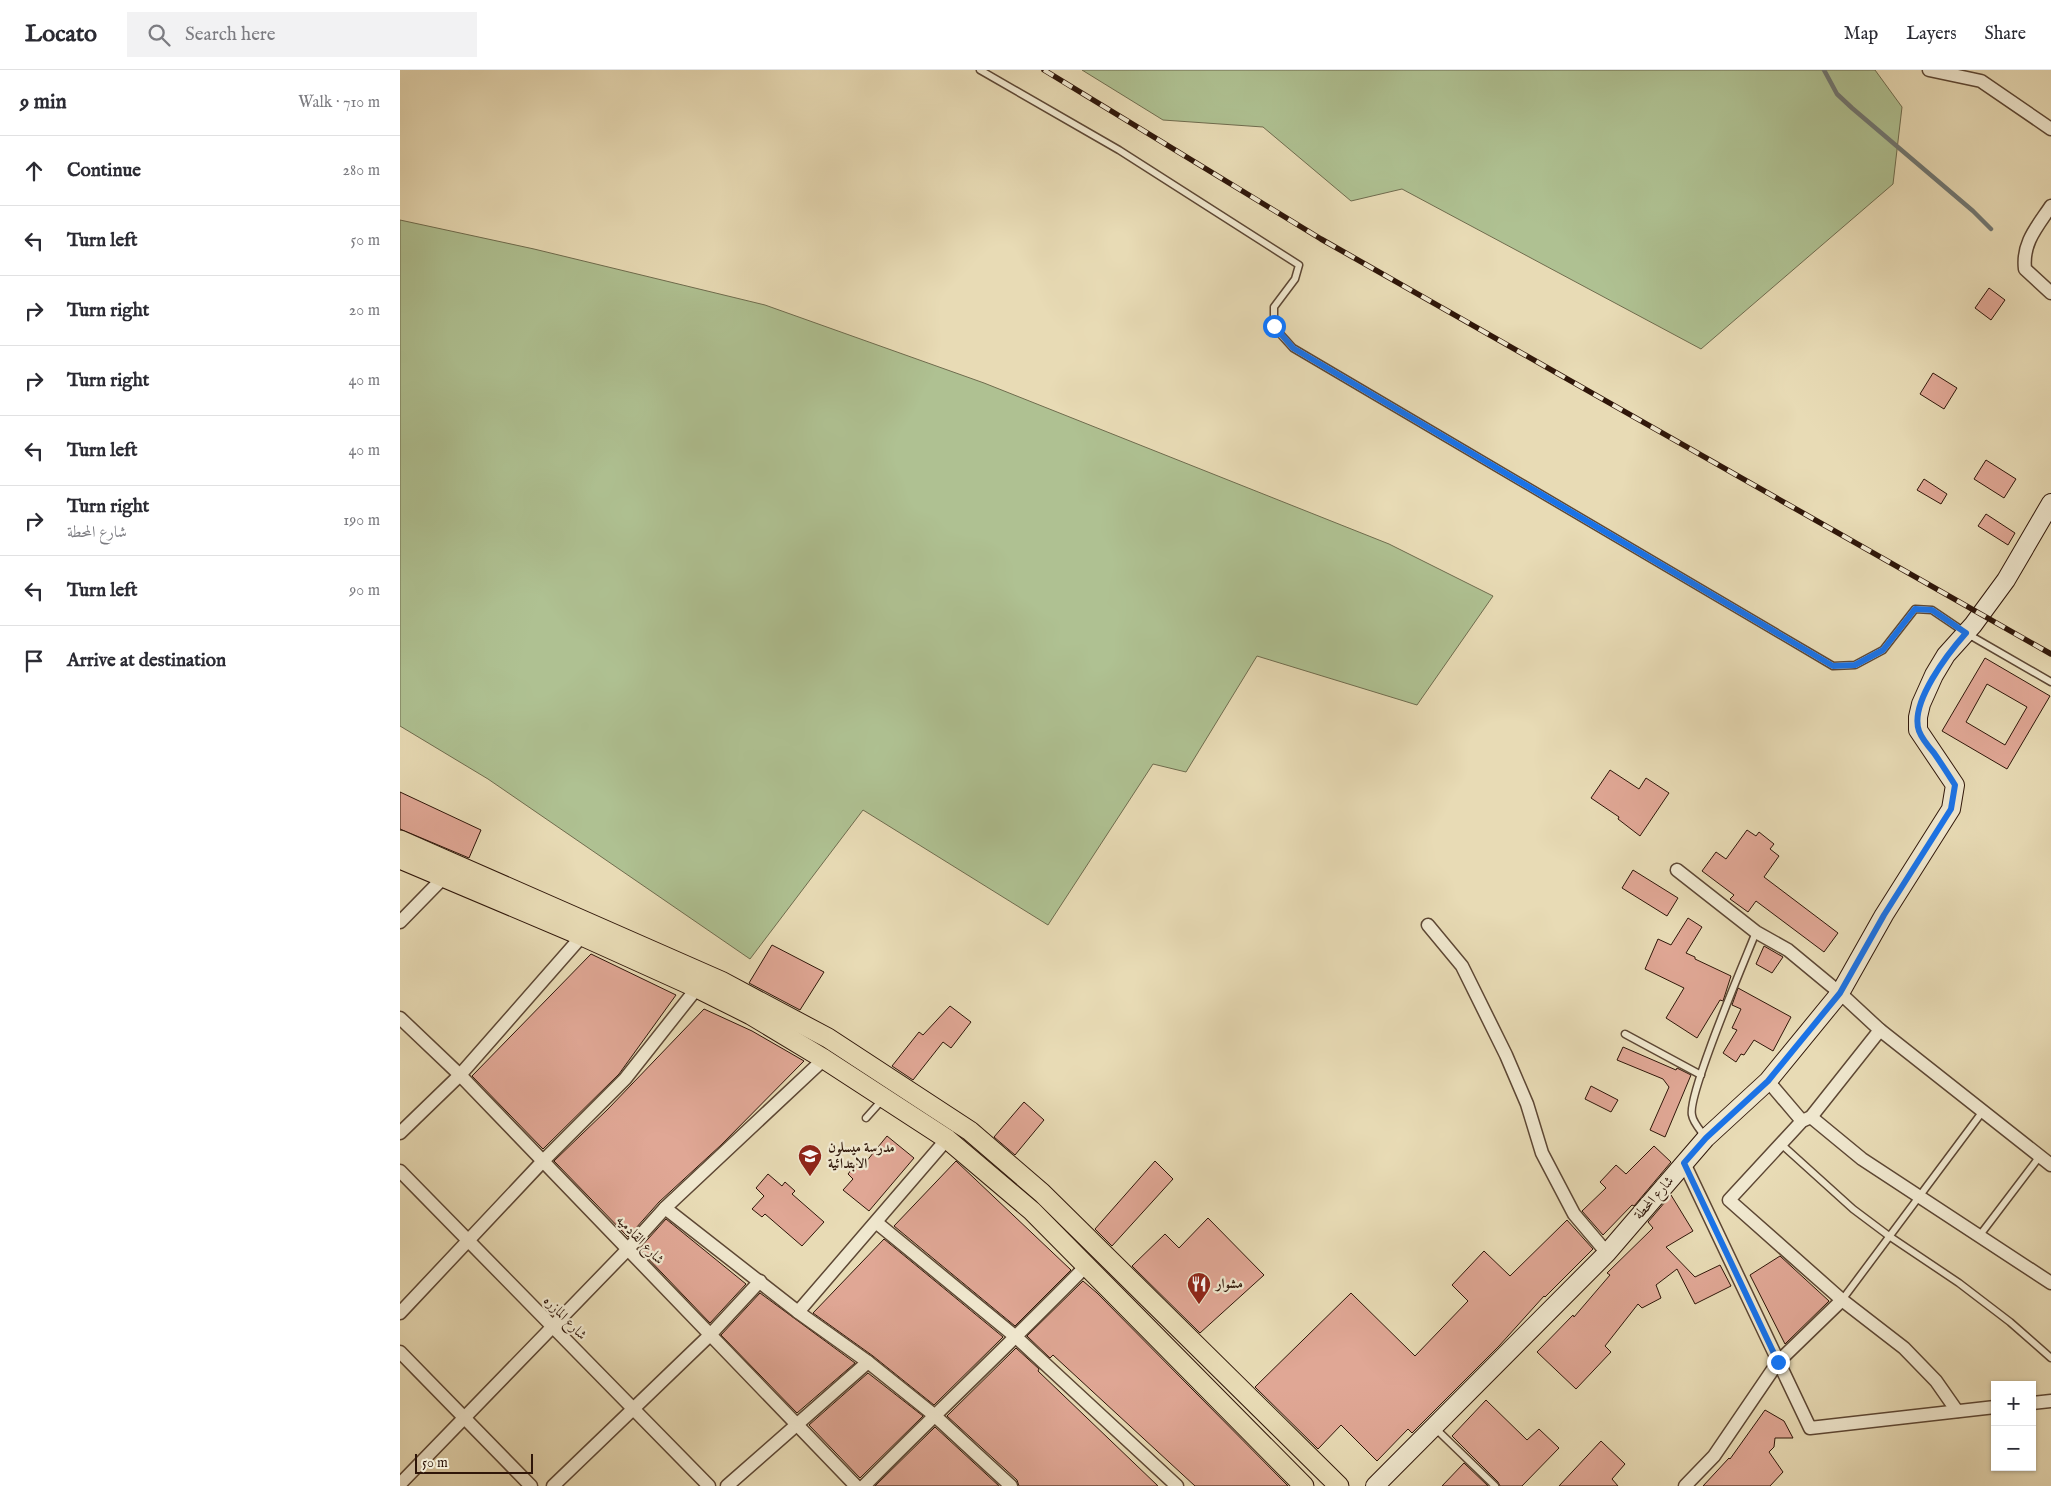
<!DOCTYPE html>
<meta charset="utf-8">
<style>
body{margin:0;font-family:"IM FELL English",Amiri,serif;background:#f2f2f3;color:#2b2b33}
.controls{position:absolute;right:15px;bottom:15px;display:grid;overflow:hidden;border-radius:0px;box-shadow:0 1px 4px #0004}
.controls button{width:45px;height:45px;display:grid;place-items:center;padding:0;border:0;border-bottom:1px solid #e1e1e2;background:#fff;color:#2b2b33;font:25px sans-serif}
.scale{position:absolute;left:15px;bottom:12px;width:118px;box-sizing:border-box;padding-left:5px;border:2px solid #2f1609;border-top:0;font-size:14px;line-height:18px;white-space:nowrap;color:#2f1609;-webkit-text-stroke:4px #f0e8cf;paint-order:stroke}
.stop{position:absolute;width:15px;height:15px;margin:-11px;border:4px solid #1a73e8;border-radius:50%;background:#fff}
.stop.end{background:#1a73e8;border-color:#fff;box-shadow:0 1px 5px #0008}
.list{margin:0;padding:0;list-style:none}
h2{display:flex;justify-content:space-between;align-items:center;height:65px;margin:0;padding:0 20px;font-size:21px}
h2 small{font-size:16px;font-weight:400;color:#7c7c81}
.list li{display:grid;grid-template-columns:32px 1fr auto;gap:15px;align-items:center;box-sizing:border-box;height:70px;padding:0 20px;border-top:1px solid #e1e1e2}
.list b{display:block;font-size:19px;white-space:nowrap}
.list p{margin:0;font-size:16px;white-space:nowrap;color:#7c7c81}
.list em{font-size:16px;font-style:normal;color:#7c7c81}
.icon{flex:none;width:28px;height:28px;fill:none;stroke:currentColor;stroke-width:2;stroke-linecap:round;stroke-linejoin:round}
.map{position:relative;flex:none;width:1651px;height:1416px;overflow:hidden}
header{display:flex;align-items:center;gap:30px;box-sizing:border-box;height:70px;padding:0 25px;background:#fff;border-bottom:1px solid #e1e1e2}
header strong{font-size:24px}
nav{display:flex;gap:28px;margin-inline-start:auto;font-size:18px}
.search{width:350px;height:45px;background:#f2f2f3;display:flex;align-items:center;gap:12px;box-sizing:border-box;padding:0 18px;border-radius:0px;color:#7c7c81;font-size:19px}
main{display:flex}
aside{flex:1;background:#fff}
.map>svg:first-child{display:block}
.green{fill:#afc192;stroke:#6f6c4e}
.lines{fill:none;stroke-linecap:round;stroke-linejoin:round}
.stream{stroke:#707773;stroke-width:4.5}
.building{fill:#e0a795;stroke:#2f1609;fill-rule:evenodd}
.service-casing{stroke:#5d4734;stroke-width:9}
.minor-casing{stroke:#5d4734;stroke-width:15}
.secondary-casing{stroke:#2f1609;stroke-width:20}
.primary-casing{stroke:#2f1609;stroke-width:21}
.service{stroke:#f0e8cf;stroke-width:6}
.minor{stroke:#f0e8cf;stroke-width:12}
.secondary{stroke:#f0e8cf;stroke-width:18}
.primary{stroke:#e8dbb5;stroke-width:19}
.rail-casing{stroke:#2f1609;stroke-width:5.5}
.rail{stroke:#f0e8cf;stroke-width:4;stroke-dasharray:11;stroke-linecap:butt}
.route{stroke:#1a73e8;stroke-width:6}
.labels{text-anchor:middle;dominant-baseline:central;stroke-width:4.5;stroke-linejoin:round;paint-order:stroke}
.poi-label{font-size:14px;font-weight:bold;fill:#2f1609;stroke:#f0e8cf;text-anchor:start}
.street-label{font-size:14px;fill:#2f1609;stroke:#f0e8cf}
</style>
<header>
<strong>Locato</strong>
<div class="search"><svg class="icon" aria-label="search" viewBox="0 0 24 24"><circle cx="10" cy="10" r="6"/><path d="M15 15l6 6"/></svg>Search here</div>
<nav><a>Map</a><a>Layers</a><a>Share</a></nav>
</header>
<main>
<aside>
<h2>9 min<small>Walk · 710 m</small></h2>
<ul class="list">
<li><svg class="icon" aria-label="ahead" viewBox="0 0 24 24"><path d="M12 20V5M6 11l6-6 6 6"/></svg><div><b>Continue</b></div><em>280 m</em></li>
<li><svg class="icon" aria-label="left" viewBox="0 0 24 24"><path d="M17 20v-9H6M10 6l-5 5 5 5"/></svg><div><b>Turn left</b></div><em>50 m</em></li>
<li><svg class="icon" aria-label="right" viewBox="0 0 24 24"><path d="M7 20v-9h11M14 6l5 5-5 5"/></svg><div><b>Turn right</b></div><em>20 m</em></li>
<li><svg class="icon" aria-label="right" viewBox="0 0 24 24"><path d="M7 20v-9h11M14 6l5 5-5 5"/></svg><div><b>Turn right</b></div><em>40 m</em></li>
<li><svg class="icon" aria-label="left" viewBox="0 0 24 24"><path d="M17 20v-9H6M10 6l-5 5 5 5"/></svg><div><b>Turn left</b></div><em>40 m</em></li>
<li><svg class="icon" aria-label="right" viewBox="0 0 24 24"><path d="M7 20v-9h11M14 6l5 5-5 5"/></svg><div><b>Turn right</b><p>شارع المحطة</p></div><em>190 m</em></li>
<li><svg class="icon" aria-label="left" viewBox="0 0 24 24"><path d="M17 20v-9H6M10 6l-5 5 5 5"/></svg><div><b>Turn left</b></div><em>90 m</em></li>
<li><svg class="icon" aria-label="arrive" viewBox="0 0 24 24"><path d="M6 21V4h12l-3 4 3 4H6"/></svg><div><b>Arrive at destination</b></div></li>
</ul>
</aside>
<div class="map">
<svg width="1651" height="1416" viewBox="0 0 1651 1416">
<rect width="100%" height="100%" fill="#e8dbb5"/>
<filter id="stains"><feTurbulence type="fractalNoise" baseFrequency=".004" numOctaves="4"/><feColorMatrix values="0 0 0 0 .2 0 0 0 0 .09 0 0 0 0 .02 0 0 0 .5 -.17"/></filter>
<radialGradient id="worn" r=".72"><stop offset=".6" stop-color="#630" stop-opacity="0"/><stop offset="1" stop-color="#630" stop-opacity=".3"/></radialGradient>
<g class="green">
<polygon points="682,0 1475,0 1502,37 1493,114 1301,279 1002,119 951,131 863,57 763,50"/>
<polygon points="0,150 134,179 365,235 584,313 989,474 1093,526 1017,635 857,586 786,702 753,694 648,855 463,740 350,889 88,709 0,656"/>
</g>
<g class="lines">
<polyline class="stream" points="1424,0 1437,24 1452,38 1573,141 1591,159"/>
</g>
<g class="building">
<polygon points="1589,218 1605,230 1591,250 1575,238"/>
<polygon points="1533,303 1557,318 1544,339 1520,324"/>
<polygon points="1586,390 1616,409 1604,428 1574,409"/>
<polygon points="1524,409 1547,424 1541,434 1517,420"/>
<polygon points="1586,444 1615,463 1608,475 1578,456"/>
<path d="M1585,588L1650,626L1607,699L1542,661ZM1587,614L1627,637L1605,675L1566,652Z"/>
<polygon points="1210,700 1239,719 1246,708 1269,723 1240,766 1218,749 1219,747 1191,728"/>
<polygon points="0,722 81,760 69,788 0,759"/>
<polygon points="1347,760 1356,766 1359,762 1374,774 1370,779 1379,786 1364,807 1438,863 1424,882 1356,831 1348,842 1330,829 1334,825 1302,801 1316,782 1326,789"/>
<polygon points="1233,800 1278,828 1267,846 1222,818"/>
<polygon points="1288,848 1302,857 1286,883 1295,887 1295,889 1331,906 1323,931 1320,930 1297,968 1266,948 1284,918 1245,899 1258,869 1271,875"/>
<polygon points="372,875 424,902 400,940 349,913"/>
<polygon points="1364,876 1383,887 1372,903 1356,894"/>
<polygon points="191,884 276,925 219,1004 143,1079 72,1006"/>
<polygon points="1338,918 1391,947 1373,981 1354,970 1344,985 1341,984 1336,992 1323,983 1337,960 1332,958 1341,939 1332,935"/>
<polygon points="550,936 571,952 551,978 543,972 513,1010 492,996 519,962 523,965"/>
<polygon points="304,939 352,961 404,991 321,1075 259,1132 228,1167 154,1091 208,1039"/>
<polygon points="1223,977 1276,1000 1277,998 1291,1005 1265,1067 1250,1060 1269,1017 1263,1009 1217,990"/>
<polygon points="1191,1016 1218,1030 1211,1042 1185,1029"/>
<polygon points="624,1032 644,1050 615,1085 594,1067"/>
<polygon points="487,1066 514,1088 469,1141 443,1120 453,1109 448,1104 456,1094 461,1098"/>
<polygon points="1254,1076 1271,1092 1234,1136 1232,1135 1203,1165 1182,1141 1206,1118 1200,1112 1216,1095 1226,1104"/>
<polygon points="556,1091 671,1200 615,1256 494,1156"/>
<polygon points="755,1091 773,1109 712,1176 695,1159"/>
<polygon points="368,1104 382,1116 385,1112 395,1121 392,1124 424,1152 402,1176 365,1144 362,1147 352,1139 364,1126 356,1118"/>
<polygon points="1271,1125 1293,1161 1266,1177 1295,1207 1320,1195 1331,1216 1295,1234 1277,1199 1256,1215 1261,1228 1242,1238 1238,1234 1205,1276 1211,1282 1176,1319 1137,1282 1173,1245 1174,1247 1210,1205 1207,1203 1253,1158 1248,1152"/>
<polygon points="808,1148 864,1205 800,1263 732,1196 765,1164 779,1178"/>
<polygon points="266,1149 346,1214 310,1253 239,1179"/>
<polygon points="1167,1150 1193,1179 1145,1227 1144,1226 1099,1276 1012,1363 1008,1359 977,1391 941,1355 918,1379 855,1317 951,1223 1015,1286 1068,1231 1052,1215 1084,1181 1110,1206"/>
<polygon points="484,1169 603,1267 534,1335 473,1286 413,1243"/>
<polygon points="1380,1186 1429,1231 1385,1274 1350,1205"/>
<polygon points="683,1211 697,1223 888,1416 795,1416 653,1285 650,1288 627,1266"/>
<polygon points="360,1223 455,1293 397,1343 321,1265"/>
<polygon points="616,1278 639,1299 638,1301 758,1416 619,1416 617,1410 547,1346"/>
<polygon points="468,1303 523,1346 460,1408 409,1355"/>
<polygon points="1086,1330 1127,1370 1139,1359 1159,1378 1122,1416 1100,1416 1098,1412 1052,1366"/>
<polygon points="1365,1340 1384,1351 1393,1368 1375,1368 1374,1377 1369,1382 1383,1402 1370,1416 1303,1416 1329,1388 1330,1389"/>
<polygon points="535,1357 599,1416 475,1416"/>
<polygon points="1201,1371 1225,1394 1212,1409 1218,1416 1159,1416"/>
<polygon points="1064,1393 1088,1416 1042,1416"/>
</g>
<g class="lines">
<g class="service-casing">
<g id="service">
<polyline points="580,0 719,80 899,195 895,209 874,237 874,257 893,278 1433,596 1455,595 1483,580 1515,539 1532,540 1566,563 1651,612"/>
<polyline points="1225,964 1301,1005"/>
<polyline points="466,1048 483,1029"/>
<path d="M1306,1068C1302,1062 1293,1053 1292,1045C1287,1025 1345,890 1356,862"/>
<polyline points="1381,1074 1453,1139 1489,1166 1559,1213 1610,1252 1651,1288"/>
<polyline points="1580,1165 1640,1086"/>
<polyline points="1442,1230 1583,1041"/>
<polyline points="1035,1358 1095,1416"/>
</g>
</g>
<g class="minor-casing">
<g id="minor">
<polyline points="1529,0 1581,11 1651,59"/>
<path d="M1651,136C1637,157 1622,173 1625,199L1651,223"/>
<polyline points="1277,800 1356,862 1388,880 1440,923 1480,960 1651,1095"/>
<polyline points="0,852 47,804"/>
<polyline points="1028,855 1062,896 1106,985 1127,1034 1142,1083 1174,1144 1207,1183"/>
<polyline points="0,948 60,1005 456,1416"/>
<polyline points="1480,960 1411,1047 1402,1051 1329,1130 1442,1230 1504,1278 1536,1311 1557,1341"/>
<polyline points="1368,1011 1402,1051"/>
<polyline points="1411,1047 1462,1089 1651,1213"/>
<polyline points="0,1063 60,1005 182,866"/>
<polyline points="1284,1093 1410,1358 1595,1337"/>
<polyline points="0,1101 309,1416"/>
<polyline points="265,1138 398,1242 468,1292 534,1345 611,1416"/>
<polyline points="477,1153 616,1267 777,1416"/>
<polyline points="398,1242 547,1069"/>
<polyline points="0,1243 143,1091 225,1009 297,918 304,916"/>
<polyline points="0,1282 131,1416"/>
<polyline points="1632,1333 1651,1331"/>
<polyline points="0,1414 228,1179 265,1138 424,989"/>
<polyline points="153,1416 310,1265 360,1211"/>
<polyline points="327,1416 468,1292"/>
<path d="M464,1416C538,1341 614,1270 687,1195"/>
<polyline points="1285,1416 1314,1386 1378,1292 1442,1230"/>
</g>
</g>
<g class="secondary-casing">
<polyline id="secondary" points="975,1416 1207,1183 1306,1068 1368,1011 1440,923 1484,845 1551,739 1555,715 1518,660 1518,647 1521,634 1534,605 1546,585 1573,555 1606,510 1651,433"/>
</g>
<g class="primary-casing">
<g id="primary">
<polyline points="0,770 321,911 428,968 570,1061 642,1123 939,1416"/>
<polyline points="0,789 182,866 297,918 351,945 424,989 547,1069 632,1141 904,1416"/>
</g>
</g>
<use href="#service" class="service"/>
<use href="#minor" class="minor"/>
<use href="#secondary" class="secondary"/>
<use href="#primary" class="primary"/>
<g class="rail-casing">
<polyline id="rail" points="644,0 921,169 1651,584"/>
</g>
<use href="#rail" class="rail"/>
</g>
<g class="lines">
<path class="route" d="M874,256L893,278L1433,596L1455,595L1483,580L1515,539L1532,540L1566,563C1549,582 1509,633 1519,661C1522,669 1528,676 1534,683C1541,693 1548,704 1555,715L1551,739L1484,845L1440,923L1368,1011L1306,1068L1284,1093L1378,1292"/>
</g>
<defs>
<g id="school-pin" transform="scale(1.25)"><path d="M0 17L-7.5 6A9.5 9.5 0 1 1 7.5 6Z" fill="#8f2418" stroke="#f0e8cf"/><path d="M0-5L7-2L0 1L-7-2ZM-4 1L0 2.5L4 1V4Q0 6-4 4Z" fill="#fff"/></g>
<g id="restaurant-pin" transform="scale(1.25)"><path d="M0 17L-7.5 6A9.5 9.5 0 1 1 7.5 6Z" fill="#8f2418" stroke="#f0e8cf"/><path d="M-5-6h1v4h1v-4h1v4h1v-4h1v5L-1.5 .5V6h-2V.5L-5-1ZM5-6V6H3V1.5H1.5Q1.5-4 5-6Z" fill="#fff"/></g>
</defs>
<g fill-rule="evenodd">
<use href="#school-pin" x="410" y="1086"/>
<use href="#restaurant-pin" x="799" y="1214"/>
</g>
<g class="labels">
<g class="poi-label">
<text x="428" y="1078">مدرسة ميسلون<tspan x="428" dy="16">الابتدائية</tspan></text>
<text x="816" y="1214">مشوار</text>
</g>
<g class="street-label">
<text transform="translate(1254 1128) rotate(-49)">شارع المحطة</text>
<text transform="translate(240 1170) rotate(46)">شارع القادميه</text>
<text transform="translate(165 1248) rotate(46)">شارع المازره</text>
</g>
</g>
<rect width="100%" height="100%" filter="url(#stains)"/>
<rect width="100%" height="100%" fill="url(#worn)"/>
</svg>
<div class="controls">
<button>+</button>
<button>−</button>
</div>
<div class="scale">50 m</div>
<div class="stop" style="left:874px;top:256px"></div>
<div class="stop end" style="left:1378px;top:1292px"></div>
</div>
</main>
